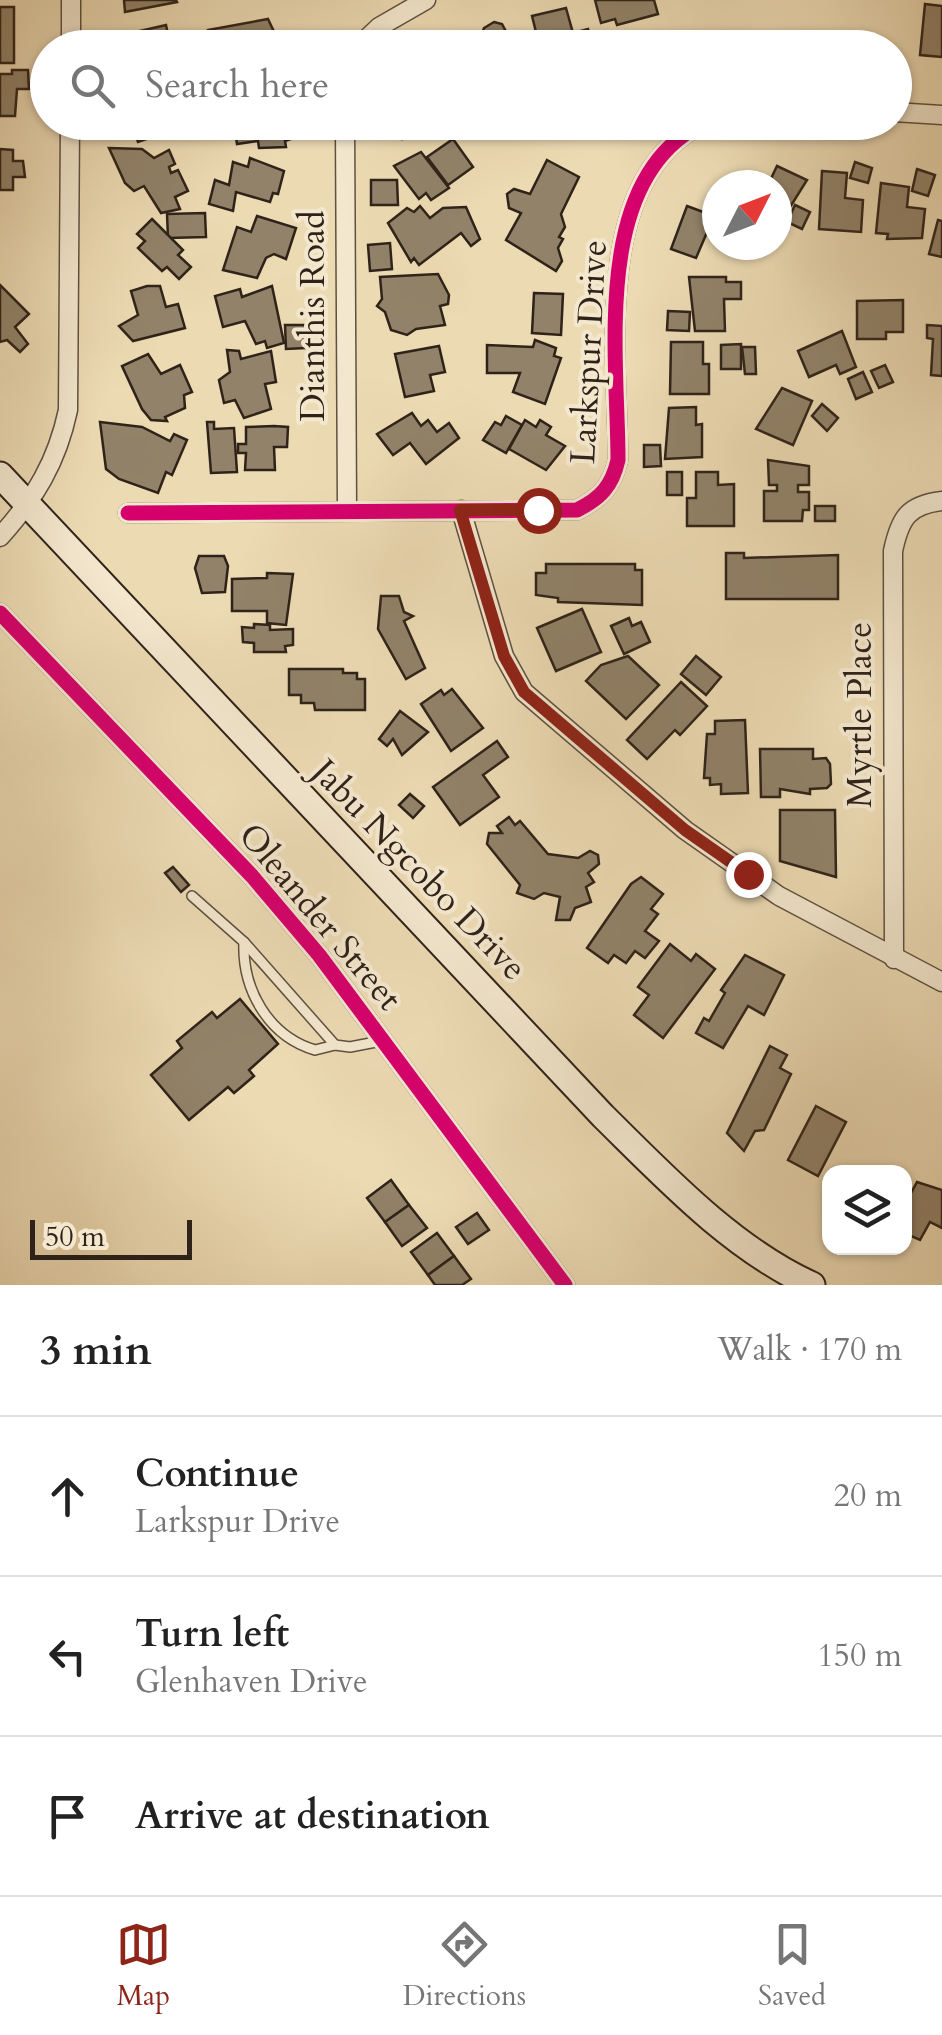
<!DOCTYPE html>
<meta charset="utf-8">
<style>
body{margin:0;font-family:Cardo,serif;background:#f6f6f6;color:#222}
.controls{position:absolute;right:30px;bottom:30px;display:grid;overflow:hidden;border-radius:20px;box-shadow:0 2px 8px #0004}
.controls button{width:90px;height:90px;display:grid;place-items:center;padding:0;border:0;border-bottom:2px solid #e0e0e0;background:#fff;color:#222;font:50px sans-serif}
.compass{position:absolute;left:702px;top:170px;width:90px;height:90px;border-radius:50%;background:#fff;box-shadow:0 2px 8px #0004;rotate:48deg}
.scale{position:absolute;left:30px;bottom:25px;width:162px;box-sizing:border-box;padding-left:10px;border:5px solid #2f2319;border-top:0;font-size:28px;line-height:35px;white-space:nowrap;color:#2f2319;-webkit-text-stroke:8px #f3e7ce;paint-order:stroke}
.stop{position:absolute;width:30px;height:30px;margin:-22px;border:8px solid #8f2418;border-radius:50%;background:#fff}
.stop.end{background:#8f2418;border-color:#fff;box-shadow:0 2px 10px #0008}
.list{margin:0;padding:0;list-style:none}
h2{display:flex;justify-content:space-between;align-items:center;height:130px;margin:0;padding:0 40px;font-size:42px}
h2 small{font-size:32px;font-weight:400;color:#767676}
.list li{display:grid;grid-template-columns:65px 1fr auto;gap:30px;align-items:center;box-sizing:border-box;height:160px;padding:0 40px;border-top:2px solid #e0e0e0}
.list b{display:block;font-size:38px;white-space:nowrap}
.list p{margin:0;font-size:32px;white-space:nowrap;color:#767676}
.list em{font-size:32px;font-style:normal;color:#767676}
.icon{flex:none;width:55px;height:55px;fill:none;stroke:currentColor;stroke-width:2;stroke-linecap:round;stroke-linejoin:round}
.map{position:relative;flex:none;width:942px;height:1285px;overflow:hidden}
.search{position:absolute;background:#fff;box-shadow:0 2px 8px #0004;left:30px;right:30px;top:30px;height:110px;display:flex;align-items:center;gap:25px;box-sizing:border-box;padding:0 35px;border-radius:55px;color:#767676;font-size:38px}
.sheet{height:610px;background:#fff}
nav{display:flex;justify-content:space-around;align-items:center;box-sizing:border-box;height:140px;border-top:2px solid #e0e0e0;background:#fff;font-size:28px;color:#767676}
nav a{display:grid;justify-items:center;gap:5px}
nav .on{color:#8f2418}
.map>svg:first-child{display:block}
.building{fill:#918269;stroke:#2f2319;stroke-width:2.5}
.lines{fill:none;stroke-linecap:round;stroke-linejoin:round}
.service-casing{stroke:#5e5140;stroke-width:12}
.minor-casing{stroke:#5e5140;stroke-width:21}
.secondary-casing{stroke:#2f2319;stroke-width:29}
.service{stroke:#f3e7ce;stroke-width:9}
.minor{stroke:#f3e7ce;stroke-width:18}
.secondary{stroke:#f3e7ce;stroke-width:25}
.cycleway-casing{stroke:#f3e7ce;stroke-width:21}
.cycleway{stroke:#d6006c;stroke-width:15}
.route{stroke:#8f2418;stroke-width:12}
.labels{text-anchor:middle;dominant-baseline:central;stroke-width:8;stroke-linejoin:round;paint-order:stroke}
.street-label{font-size:35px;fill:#2f2319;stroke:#f3e7ce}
</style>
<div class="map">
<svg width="942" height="1285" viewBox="0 0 942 1285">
<rect width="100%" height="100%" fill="#ecdab3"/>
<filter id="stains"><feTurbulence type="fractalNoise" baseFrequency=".002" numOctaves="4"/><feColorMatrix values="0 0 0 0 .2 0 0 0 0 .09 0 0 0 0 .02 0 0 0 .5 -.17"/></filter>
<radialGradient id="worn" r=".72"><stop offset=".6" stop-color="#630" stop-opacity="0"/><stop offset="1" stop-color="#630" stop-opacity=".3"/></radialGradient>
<g class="building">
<polygon points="124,0 176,0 177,2 125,12"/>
<polygon points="595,0 654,0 658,14 617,25 615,19 601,23"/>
<polygon points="925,4 942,6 942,57 920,55"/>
<rect x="0" y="7" width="14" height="56"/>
<polygon points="566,8 573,33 588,29 593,48 540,48 532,16"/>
<polygon points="268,19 276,36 272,37 275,48 210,48 208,30"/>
<polygon points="494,22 502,24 515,48 483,48 487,46 481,36 484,28"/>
<polygon points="166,25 170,44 183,41 185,48 144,48 140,31"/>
<polygon points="12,70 28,70 29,89 17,89 15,116 0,116 0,74 12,74"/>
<polygon points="131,122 173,122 176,129 138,142"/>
<polygon points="220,122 291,122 294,138 285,141 286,147 259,148 258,141 237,144 235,131 244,129 243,123 221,129"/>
<polygon points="383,122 440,122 430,132 422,123 402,139"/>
<polygon points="453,139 473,167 448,185 427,157"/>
<polygon points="109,148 142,149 154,158 169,150 175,164 169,167 171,173 178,170 188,191 175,197 180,209 161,213 144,186 134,191 125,183"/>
<polygon points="0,149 13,150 13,161 23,161 25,177 13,177 13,190 0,190"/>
<polygon points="421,152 449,188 431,200 426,193 419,199 394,166"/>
<polygon points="250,158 284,171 278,194 273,193 270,202 236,192 233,211 209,204 215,180 229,185 233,162 248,167"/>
<polygon points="547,160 579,177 561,214 565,227 559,237 563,239 558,248 562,261 556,271 506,240 521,213 509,208 507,194 514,189 530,194"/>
<polygon points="855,162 872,168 868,183 850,178"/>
<polygon points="777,166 807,180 782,220 777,217 777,185 768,185"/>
<polygon points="917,169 935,175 928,196 912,191"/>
<polygon points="822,171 847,173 845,198 863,200 861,232 819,229"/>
<polygon points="371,180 397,180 398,205 371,205"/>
<polygon points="881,183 909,187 907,207 925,209 922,238 887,239 888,234 876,233"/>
<polygon points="795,205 810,212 802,229 787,222"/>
<polygon points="420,206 430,218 443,208 466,207 480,239 471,246 461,233 419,265 414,258 411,262 388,223 407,208 414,212"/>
<polygon points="687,206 714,216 696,258 671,249"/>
<polygon points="205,213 206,237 168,238 167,214"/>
<polygon points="257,216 296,228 286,259 274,254 266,258 257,278 223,270 237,227 251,232"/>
<polygon points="152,219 183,250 178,255 191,267 179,279 167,267 162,271 138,248 145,241 137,234"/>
<polygon points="938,220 942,221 942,257 929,254"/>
<polygon points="390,243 392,269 370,271 368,245"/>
<polygon points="438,274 449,295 448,304 440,306 445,325 416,329 407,335 391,330 385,312 377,306 382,299 380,277"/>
<polygon points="689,277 726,277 726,282 741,282 741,299 724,299 725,331 695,331"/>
<polygon points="0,285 29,314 15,327 28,344 20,352 7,340 0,342"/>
<polygon points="147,286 160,286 166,307 178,304 185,328 133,341 119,326 138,315 131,291"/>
<polygon points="272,286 284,343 267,348 265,341 256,344 245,321 223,327 215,296 240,289 242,297"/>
<polygon points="534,293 563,294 561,335 532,333"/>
<polygon points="903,300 903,332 886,332 886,339 857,339 857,301"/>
<polygon points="668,311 690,312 689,331 667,330"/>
<polygon points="285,325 305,325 306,348 286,349"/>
<polygon points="927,325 942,326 942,376 931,375 933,339 927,338"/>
<polygon points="842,331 856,367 840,374 836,365 809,377 798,351"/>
<polygon points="535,340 556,348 554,356 561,358 545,404 513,392 520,373 487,373 487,345 533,347"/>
<polygon points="671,342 703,342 703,364 709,364 709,394 670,394"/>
<polygon points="741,344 741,369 721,369 721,345"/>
<polygon points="439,346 445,372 430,375 434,391 405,397 395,354"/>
<polygon points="742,347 755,347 756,374 745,374"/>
<polygon points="227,350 239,351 241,359 271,351 276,382 265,384 271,409 244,418 235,400 224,403 219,380 230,372"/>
<polygon points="148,354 161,374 180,365 192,392 184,395 185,408 165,417 167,421 151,420 142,409 122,366"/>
<polygon points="885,365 893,382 879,388 871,371"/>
<polygon points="863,372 872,392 856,399 848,379"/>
<polygon points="782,388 812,401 793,445 756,429"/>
<polygon points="822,404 838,418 827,431 812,416"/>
<polygon points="696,407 696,425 702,424 702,457 665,459 669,408"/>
<polygon points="412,413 421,426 428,420 437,432 449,423 459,438 426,464 410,443 393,455 377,434"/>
<polygon points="506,416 522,425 506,453 483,440 495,422 501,425"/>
<polygon points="525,420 536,427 540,420 551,427 546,435 565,446 546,470 509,449"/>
<polygon points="100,422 142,427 170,441 174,434 187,440 172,475 166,472 158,493 119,479 106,469"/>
<polygon points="207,422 214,422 214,429 234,428 237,472 211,473"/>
<polygon points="274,426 288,427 287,447 274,447 275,470 245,470 246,453 238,453 238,444 246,444 246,427"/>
<polygon points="644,445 660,445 661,466 644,467"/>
<polygon points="768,460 809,466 809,485 798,485 798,492 809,492 809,510 803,510 802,521 764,521 764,491 777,491 777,485 769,485"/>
<rect x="667" y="472" width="15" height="23"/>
<polygon points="696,472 718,472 718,485 734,484 734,526 687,526 687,498 696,498"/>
<rect x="815" y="506" width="20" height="15"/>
<polygon points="726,553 744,553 744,558 838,555 838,599 726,599"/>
<polygon points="199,556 224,556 228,566 225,592 202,593 195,568"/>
<polygon points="546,564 635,564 635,570 642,570 642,605 558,602 558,598 536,595 536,573 546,573"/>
<polygon points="267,573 293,574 286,625 267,623 267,611 232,611 232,579 267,578"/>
<polygon points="381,596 399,596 404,612 413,616 404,621 425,668 406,679 378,629"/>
<polygon points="582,609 601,652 556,671 537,628"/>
<polygon points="629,618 632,626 641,622 650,642 624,654 611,626"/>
<polygon points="254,624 270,625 270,630 293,629 293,645 285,646 286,652 254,652 254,643 243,642 242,627 254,628"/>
<polygon points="628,656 659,685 626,719 586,681 601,665"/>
<polygon points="696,656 721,677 706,695 681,674"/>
<polygon points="289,669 343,669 343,673 357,673 357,679 365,679 365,710 315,710 314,703 301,703 301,695 289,695"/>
<polygon points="681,682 707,706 680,735 675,730 647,759 627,740"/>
<polygon points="452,689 483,728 451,751 421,704 441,690 444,695"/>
<polygon points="400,711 428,732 402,755 393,739 387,746 379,739"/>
<polygon points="745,720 748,793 721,794 721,784 710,785 710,778 704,778 707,734 715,734 715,721"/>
<polygon points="497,741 508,757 483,775 499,797 460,825 433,787"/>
<polygon points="760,749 813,749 813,759 826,758 830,764 831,784 827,788 810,789 810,794 780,789 780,797 761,797"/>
<polygon points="410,794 424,806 413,818 399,805"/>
<polygon points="780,810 835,810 836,877 780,861"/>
<polygon points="509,817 515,825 520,821 548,854 578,858 590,851 598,855 599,864 588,873 594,882 586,887 591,902 575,908 570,920 556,920 560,897 544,893 534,899 517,893 520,885 487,844 489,833 502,833 497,826"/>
<polygon points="173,867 189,885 181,892 165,873"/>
<polygon points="641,877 663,894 651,909 658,914 645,931 659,941 645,958 635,951 626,963 614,955 608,963 587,948 631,884"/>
<polygon points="670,944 691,961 696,954 715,969 663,1038 634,1015 649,995 638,987"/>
<polygon points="745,955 784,975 764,1015 748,1006 723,1048 696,1033 704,1018 709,1021 725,993 721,990"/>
<polygon points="240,999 278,1044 249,1070 254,1076 234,1093 228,1087 189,1120 151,1075 182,1048 177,1041 212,1012 217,1018"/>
<polygon points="770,1046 787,1055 780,1068 791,1074 764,1130 755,1131 744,1151 727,1133"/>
<polygon points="816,1106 846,1122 818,1176 788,1160"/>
<polygon points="391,1180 409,1205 385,1222 367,1198"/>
<polygon points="917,1182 942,1190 942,1228 930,1222 920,1240 904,1233 904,1206"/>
<polygon points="409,1205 427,1228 402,1246 385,1222"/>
<polygon points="477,1213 489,1230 468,1244 456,1227"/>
<polygon points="437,1233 454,1256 428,1275 411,1252"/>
<polygon points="454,1256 471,1279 462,1285 435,1285 428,1275"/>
</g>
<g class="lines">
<g class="service-casing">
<g id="service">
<polyline points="192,896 244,942 335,1045 350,1047 381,1041"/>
<path d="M244,942C242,989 268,1036 315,1050L335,1045"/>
</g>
</g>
<g class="minor-casing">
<g id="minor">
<polyline points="71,48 71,0"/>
<polyline points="357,48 379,27 426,0"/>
<polyline points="894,112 942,115"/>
<polyline points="345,122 347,509"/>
<polyline points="461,510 504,656 524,692 685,830 779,896 942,982"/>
<path d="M128,513L577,510C601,498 612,486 618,460C618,355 590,175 706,122"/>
<path d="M0,537C35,498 57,462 68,410L70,122"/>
<polyline points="0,613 252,876 319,955 565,1285"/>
<path d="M894,959L893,551C900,518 908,505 942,501"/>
</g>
</g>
<g class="secondary-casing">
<path id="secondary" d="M0,475L603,1116C664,1176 732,1249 812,1285"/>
</g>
<use href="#service" class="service"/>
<use href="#minor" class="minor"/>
<use href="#secondary" class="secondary"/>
<g class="cycleway-casing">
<g id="cycleway">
<path d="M128,513L577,510C601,498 612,486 618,460C618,355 590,175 706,122"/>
<polyline points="0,613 252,876 319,955 565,1285"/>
</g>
</g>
<use href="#cycleway" class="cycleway"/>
</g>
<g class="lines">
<polyline class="route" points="538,510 460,510 504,656 524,692 685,830 748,874"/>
</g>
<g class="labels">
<g class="street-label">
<text transform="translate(313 316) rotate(-90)">Dianthis Road</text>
<text transform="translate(589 352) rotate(-87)">Larkspur Drive</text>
<text transform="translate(860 715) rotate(-90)">Myrtle Place</text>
<text transform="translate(419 870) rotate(46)">Jabu Ngcobo Drive</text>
<text transform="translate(320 917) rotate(50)">Oleander Street</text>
</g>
</g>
<rect width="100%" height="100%" filter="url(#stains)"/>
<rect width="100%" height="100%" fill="url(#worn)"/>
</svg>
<div class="controls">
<button><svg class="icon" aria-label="layers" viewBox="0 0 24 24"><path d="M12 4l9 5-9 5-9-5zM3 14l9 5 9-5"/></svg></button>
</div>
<svg class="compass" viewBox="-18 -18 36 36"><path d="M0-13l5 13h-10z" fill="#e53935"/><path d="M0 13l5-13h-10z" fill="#767676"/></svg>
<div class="scale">50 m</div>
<div class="stop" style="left:538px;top:510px"></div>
<div class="stop end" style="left:748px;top:874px"></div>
<div class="search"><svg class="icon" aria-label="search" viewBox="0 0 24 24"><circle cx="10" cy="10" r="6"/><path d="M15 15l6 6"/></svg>Search here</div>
</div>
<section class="sheet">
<h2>3 min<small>Walk · 170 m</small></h2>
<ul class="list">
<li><svg class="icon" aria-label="ahead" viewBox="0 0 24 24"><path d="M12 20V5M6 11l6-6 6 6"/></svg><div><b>Continue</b><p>Larkspur Drive</p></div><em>20 m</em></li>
<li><svg class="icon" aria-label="left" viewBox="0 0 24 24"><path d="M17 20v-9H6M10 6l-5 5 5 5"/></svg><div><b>Turn left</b><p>Glenhaven Drive</p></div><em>150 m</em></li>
<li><svg class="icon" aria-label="arrive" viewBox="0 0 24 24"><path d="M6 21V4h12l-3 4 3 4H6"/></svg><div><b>Arrive at destination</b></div></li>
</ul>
</section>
<nav>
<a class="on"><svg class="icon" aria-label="map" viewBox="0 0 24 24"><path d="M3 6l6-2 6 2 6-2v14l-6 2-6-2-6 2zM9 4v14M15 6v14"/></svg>Map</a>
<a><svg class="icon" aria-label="directions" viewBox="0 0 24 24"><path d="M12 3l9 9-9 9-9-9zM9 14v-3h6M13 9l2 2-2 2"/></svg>Directions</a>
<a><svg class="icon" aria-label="saved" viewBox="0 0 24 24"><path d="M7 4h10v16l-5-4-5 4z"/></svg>Saved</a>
</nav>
